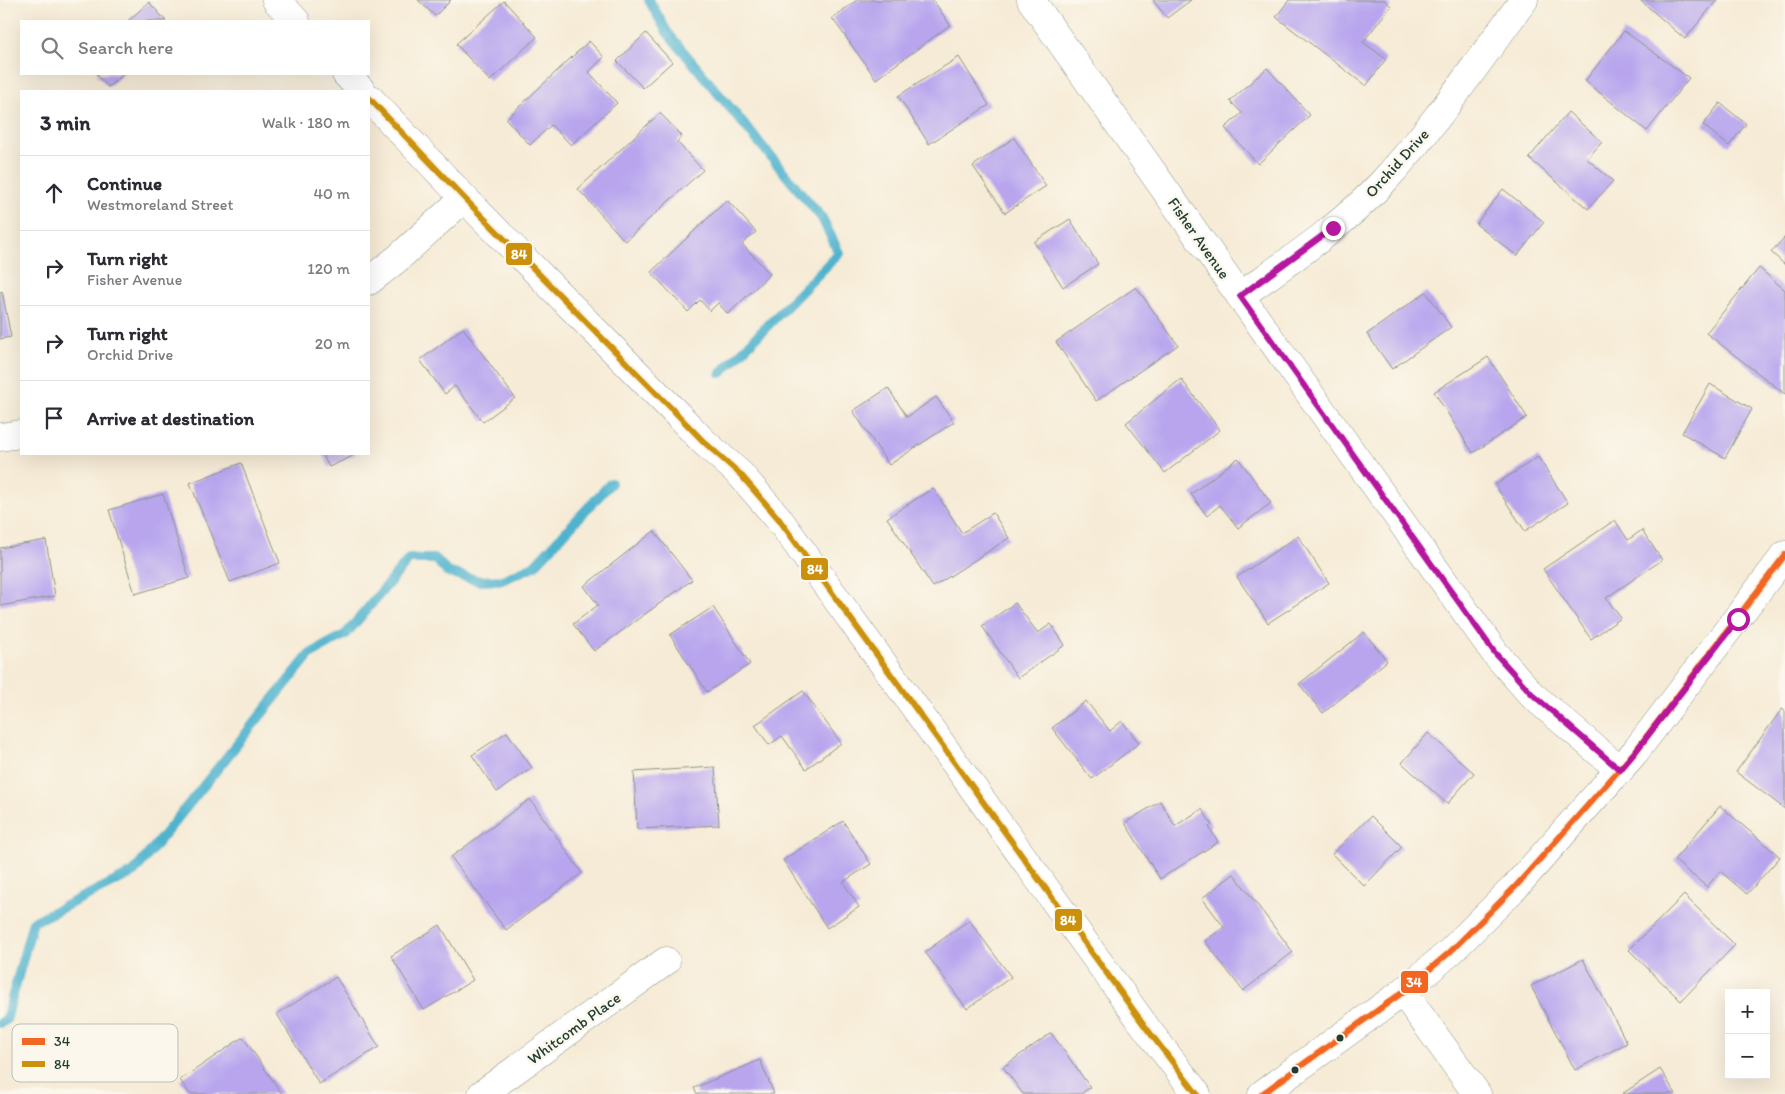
<!DOCTYPE html>
<meta charset="utf-8">
<style>
body{margin:0;font-family:Itim,sans-serif;background:#f2f2f3;color:#2b2b33}
.controls{position:absolute;right:15px;bottom:15px;display:grid;overflow:hidden;border-radius:0px;box-shadow:0 5px 20px #0002}
.controls button{width:45px;height:45px;display:grid;place-items:center;padding:0;border:0;border-bottom:1px solid #e1e1e2;background:#fff;color:#2b2b33;font:25px sans-serif}
.stop{position:absolute;width:15px;height:15px;margin:-11px;border:4px solid #b5179e;border-radius:50%;background:#fff}
.stop.end{background:#b5179e;border-color:#fff;box-shadow:0 1px 5px #0008}
.list{margin:0;padding:0;list-style:none}
h2{display:flex;justify-content:space-between;align-items:center;height:65px;margin:0;padding:0 20px;font-size:21px}
h2 small{font-size:16px;font-weight:400;color:#7c7c81}
.list li{display:grid;grid-template-columns:32px 1fr auto;gap:15px;align-items:center;box-sizing:border-box;height:75px;padding:0 20px;border-top:1px solid #e1e1e2}
.list b{display:block;font-size:19px;white-space:nowrap}
.list p{margin:0;font-size:16px;white-space:nowrap;color:#7c7c81}
.list em{font-size:16px;font-style:normal;color:#7c7c81}
.icon{flex:none;width:28px;height:28px;fill:none;stroke:currentColor;stroke-width:2;stroke-linecap:round;stroke-linejoin:round}
.map{position:relative;flex:none;width:1785px;height:1094px;overflow:hidden}
.search{position:absolute;background:#fff;box-shadow:0 5px 20px #0002;left:20px;top:20px;width:350px;height:55px;display:flex;align-items:center;gap:12px;box-sizing:border-box;padding:0 18px;border-radius:0px;color:#7c7c81;font-size:19px}
.panel{position:absolute;background:#fff;box-shadow:0 5px 20px #0002;left:20px;top:90px;width:350px;height:365px;border-radius:0px}
.map>svg:first-child{display:block}
.lines{fill:none;stroke-linecap:round;stroke-linejoin:round}
.stream{stroke:#4fb3ce;stroke-width:10}
.building{fill:#b8a5ee}
.street-casing{stroke:#8a9485;stroke-width:29}
.secondary-casing{stroke:#8a9485;stroke-width:29}
.street{stroke:#fff;stroke-width:28}
.secondary{stroke:#fff;stroke-width:28}
.bus-1-casing{stroke:#fbf7ec;stroke-width:10}
.bus-2-casing{stroke:#fbf7ec;stroke-width:10}
.bus-1{stroke:#f26522;stroke-width:6}
.bus-2{stroke:#cc910a;stroke-width:6}
.route{stroke:#b5179e;stroke-width:6}
.bus-dot{fill:#1f3d34;stroke:#fbf7ec;stroke-width:2}
.labels{text-anchor:middle;dominant-baseline:central;stroke-width:5;stroke-linejoin:round;paint-order:stroke}
.street-label{font-size:16px;fill:#1f3d34;stroke:#fbf7ec}
.key{fill:#fbf7ec;stroke:#b9bfb5;stroke-width:1}
.key-label{font-size:14px;fill:#1f3d34}
.line-badge{stroke:#fbf7ec;stroke-width:2}
.badge-label{font-size:14px;text-anchor:middle;font-weight:bold;fill:#fff}
</style>
<div class="map">
<svg width="1785" height="1094" viewBox="0 0 1785 1094">
<rect width="100%" height="100%" fill="#fbf7ec"/>
<filter id="ink" filterUnits="userSpaceOnUse"><feTurbulence type="fractalNoise" baseFrequency=".02" numOctaves="2"/><feDisplacementMap in="SourceGraphic" scale="10" xChannelSelector="R" yChannelSelector="G"/><feConvolveMatrix kernelMatrix="1 2 1 2 8 2 1 2 1" color-interpolation-filters="sRGB"/></filter>
<filter id="wash" filterUnits="userSpaceOnUse"><feTurbulence type="fractalNoise" baseFrequency=".0096" numOctaves="4" result="noise"/><feDisplacementMap in="SourceGraphic" scale="20" xChannelSelector="R" yChannelSelector="G"/><feGaussianBlur stdDeviation="1.12" result="paint"/><feColorMatrix in="noise" values="0 0 0 0 0 0 0 0 0 0 0 0 0 0 0 0 0 1.4 0 .05"/><feComposite in="paint" operator="in"/></filter>
<g filter="url(#wash)">
<rect width="100%" height="100%" fill="#f6ebd6"/>
<g class="lines">
<g class="stream">
<polyline points="649,0 667,32 822,218 839,253 721,373"/>
<polyline points="0,1023 6,1020 33,922 134,872 310,654 346,634 409,559 436,559 447,572 480,581 502,580 534,566 611,483"/>
</g>
</g>
<g id="blocks">
<g class="building">
<polygon points="418,0 451,0 435,16"/>
<polygon points="857,0 933,0 950,25 876,79 832,18"/>
<polygon points="1153,0 1191,0 1167,18"/>
<polygon points="1289,0 1384,0 1391,6 1363,42 1386,59 1366,86 1276,17"/>
<polygon points="1640,0 1717,0 1685,39"/>
<polygon points="504,1 537,37 490,81 456,44"/>
<polygon points="149,2 166,21 128,21"/>
<polygon points="1624,31 1689,78 1647,131 1585,81"/>
<polygon points="646,33 672,62 643,88 617,61"/>
<polygon points="589,41 604,57 589,72 617,103 571,145 551,125 530,145 506,119"/>
<polygon points="959,57 989,105 929,144 898,96"/>
<polygon points="1267,68 1310,115 1258,164 1225,128 1242,113 1230,101"/>
<polygon points="96,74 124,74 108,87"/>
<polygon points="1720,103 1746,124 1729,146 1703,125"/>
<polygon points="1568,112 1602,142 1587,159 1613,181 1588,209 1529,158"/>
<polygon points="660,113 682,136 677,142 703,170 625,241 578,189"/>
<polygon points="1014,138 1046,186 1005,213 973,166"/>
<polygon points="1503,189 1544,222 1517,256 1476,224"/>
<polygon points="727,200 756,232 742,244 770,274 728,314 718,303 710,311 700,300 688,312 651,272"/>
<polygon points="1070,219 1098,264 1063,287 1034,242"/>
<polygon points="1785,237 1785,265 1771,252"/>
<polygon points="1759,268 1785,290 1785,394 1706,333"/>
<polygon points="1136,287 1178,345 1096,401 1056,342"/>
<polygon points="2,291 11,337 0,339 0,292"/>
<polygon points="1426,292 1451,327 1392,369 1367,334"/>
<polygon points="463,328 515,398 483,422 455,386 445,394 420,360"/>
<polygon points="1488,357 1527,417 1473,453 1434,392"/>
<polygon points="1181,379 1220,430 1165,473 1126,423"/>
<polygon points="1710,384 1752,409 1725,458 1682,433"/>
<polygon points="888,388 907,417 936,397 954,422 889,465 853,411"/>
<polygon points="322,454 357,454 329,467"/>
<polygon points="1538,457 1568,503 1525,531 1495,485"/>
<polygon points="1238,458 1271,503 1238,528 1220,505 1207,516 1191,494"/>
<polygon points="241,463 280,563 230,582 190,483"/>
<polygon points="933,488 962,533 993,513 1009,538 933,587 887,518"/>
<polygon points="163,494 189,578 135,594 109,510"/>
<polygon points="1615,520 1628,540 1642,530 1662,560 1606,598 1621,618 1591,639 1543,569"/>
<polygon points="654,531 692,580 594,651 573,624 598,605 584,586"/>
<polygon points="1298,536 1329,583 1268,623 1237,577"/>
<polygon points="46,540 55,596 0,606 0,548"/>
<polygon points="1015,603 1038,633 1051,624 1065,645 1018,678 982,626"/>
<polygon points="713,607 750,664 707,692 670,635"/>
<polygon points="1364,632 1387,661 1323,713 1299,684"/>
<polygon points="803,691 841,743 806,769 782,736 769,745 755,725"/>
<polygon points="1086,701 1110,731 1122,721 1139,743 1092,779 1052,728"/>
<polygon points="1782,709 1785,711 1785,809 1736,772"/>
<polygon points="507,732 532,768 497,792 472,755"/>
<polygon points="1428,733 1474,773 1447,804 1402,763"/>
<polygon points="715,767 719,825 637,829 634,772"/>
<polygon points="530,799 582,873 506,930 451,857"/>
<polygon points="1160,801 1175,826 1202,809 1212,825 1209,827 1218,842 1160,879 1125,823"/>
<polygon points="1720,806 1780,857 1747,894 1720,871 1707,887 1674,860"/>
<polygon points="1371,816 1402,847 1364,886 1332,854"/>
<polygon points="843,821 871,864 843,882 859,907 827,928 783,860"/>
<polygon points="1234,874 1293,952 1243,991 1205,941 1224,927 1202,898"/>
<polygon points="1684,895 1735,945 1681,1001 1629,950"/>
<polygon points="969,920 1011,977 967,1009 925,952"/>
<polygon points="440,925 473,980 424,1010 391,956"/>
<polygon points="1583,959 1627,1043 1575,1070 1531,986"/>
<polygon points="336,977 379,1047 319,1084 277,1014"/>
<polygon points="1051,1033 1090,1087 1081,1094 1023,1094 1003,1067"/>
<polygon points="243,1037 282,1094 190,1094 180,1080"/>
<polygon points="760,1060 774,1094 697,1094 694,1088"/>
<polygon points="1660,1069 1676,1094 1622,1094"/>
</g>
</g>
</g>
<g filter="url(#ink)">
<use href="#blocks" fill-opacity="0" stroke="#8a9485" stroke-width="1"/>
<g class="lines">
<g class="street-casing">
<g id="street">
<polyline points="276,0 296,21"/>
<polyline points="1031,0 1240,296 1495,653 1532,695 1620,770"/>
<polyline points="346,74 362,91"/>
<polyline points="369,98 464,198 672,409 704,442 740,474 778,518 1147,1029 1197,1094"/>
<polyline points="369,281 397,259 464,198"/>
<path d="M1240,296C1289,261 1341,227 1382,183C1434,127 1478,61 1524,0"/>
<polyline points="0,437 21,434"/>
<polyline points="482,1094 666,961"/>
</g>
</g>
<g class="secondary-casing">
<g id="secondary">
<polyline points="1403,992 1477,1094"/>
<polyline points="1262,1094 1403,992 1450,952 1516,886 1635,752 1785,555"/>
</g>
</g>
<use href="#street" class="street"/>
<use href="#secondary" class="secondary"/>
<g class="bus-1-casing">
<polyline id="bus-1" points="1262,1094 1403,992 1450,952 1516,886 1635,752 1785,555"/>
</g>
<g class="bus-2-casing">
<polyline id="bus-2" points="369,98 464,198 672,409 704,442 740,474 778,518 1147,1029 1197,1094"/>
</g>
<use href="#bus-1" class="bus-1"/>
<use href="#bus-2" class="bus-2"/>
</g>
</g>
<g class="lines" filter="url(#ink)">
<polyline class="route" points="1333,228 1240,296 1495,653 1532,694 1620,770 1635,752 1738,619"/>
</g>
<g class="bus-dot">
<circle cx="1340" cy="1038" r="4.5"/>
<circle cx="1295" cy="1070" r="4.5"/>
</g>
<g class="labels">
<g class="street-label">
<text transform="translate(1397 163) rotate(-48)">Orchid Drive</text>
<text transform="translate(1199 238) rotate(55)">Fisher Avenue</text>
<text transform="translate(574 1028) rotate(-36)">Whitcomb Place</text>
</g>
</g>
<rect x="12" y="1024" width="166" height="58" rx="8" class="key"/>
<rect x="22" y="1038" width="23" height="7" fill="#f26522"/>
<rect x="22" y="1061" width="23" height="6" fill="#cc910a"/>
<g class="key-label">
<text x="54" y="1046">34</text>
<text x="54" y="1069">84</text>
</g>
<g class="line-badge">
<rect x="505" y="242" width="28" height="24" rx="5" fill="#cc910a"/>
<rect x="800" y="557" width="29" height="24" rx="5" fill="#cc910a"/>
<rect x="1054" y="908" width="29" height="24" rx="5" fill="#cc910a"/>
<rect x="1400" y="970" width="29" height="24" rx="5" fill="#f26522"/>
</g>
<g class="badge-label">
<text x="519" y="259">84</text>
<text x="815" y="574">84</text>
<text x="1068" y="925">84</text>
<text x="1414" y="987">34</text>
</g>
</svg>
<div class="controls">
<button>+</button>
<button>−</button>
</div>
<div class="stop" style="left:1738px;top:619px"></div>
<div class="stop end" style="left:1333px;top:228px"></div>
<div class="search"><svg class="icon" aria-label="search" viewBox="0 0 24 24"><circle cx="10" cy="10" r="6"/><path d="M15 15l6 6"/></svg>Search here</div>
<section class="panel">
<h2>3 min<small>Walk · 180 m</small></h2>
<ul class="list">
<li><svg class="icon" aria-label="ahead" viewBox="0 0 24 24"><path d="M12 20V5M6 11l6-6 6 6"/></svg><div><b>Continue</b><p>Westmoreland Street</p></div><em>40 m</em></li>
<li><svg class="icon" aria-label="right" viewBox="0 0 24 24"><path d="M7 20v-9h11M14 6l5 5-5 5"/></svg><div><b>Turn right</b><p>Fisher Avenue</p></div><em>120 m</em></li>
<li><svg class="icon" aria-label="right" viewBox="0 0 24 24"><path d="M7 20v-9h11M14 6l5 5-5 5"/></svg><div><b>Turn right</b><p>Orchid Drive</p></div><em>20 m</em></li>
<li><svg class="icon" aria-label="arrive" viewBox="0 0 24 24"><path d="M6 21V4h12l-3 4 3 4H6"/></svg><div><b>Arrive at destination</b></div></li>
</ul>
</section>
</div>
